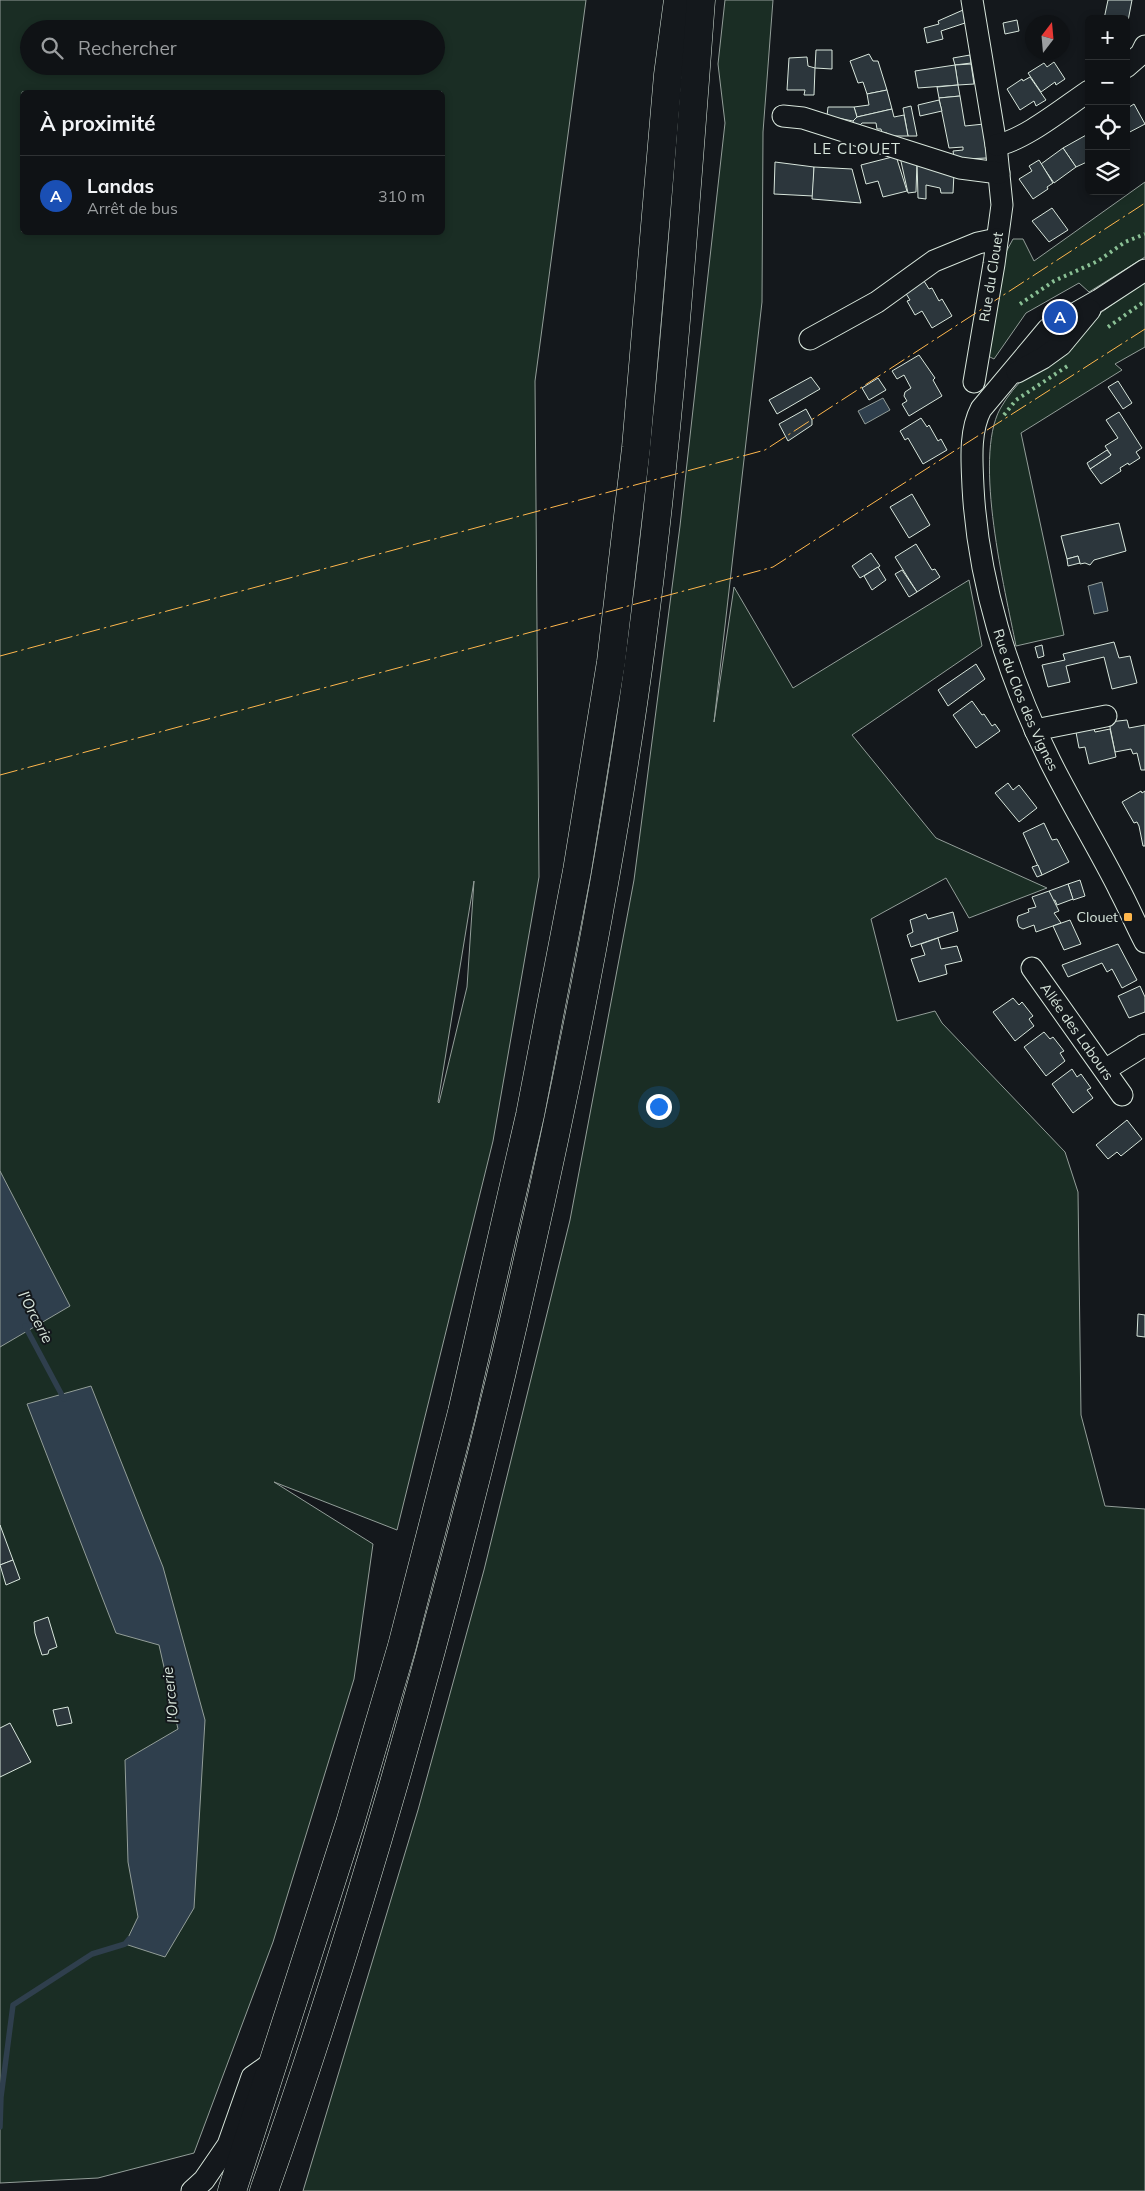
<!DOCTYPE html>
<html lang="fr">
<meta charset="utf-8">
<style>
body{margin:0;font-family:Mulish,sans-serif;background:#1d2022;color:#f1f3f6}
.controls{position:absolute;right:15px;top:15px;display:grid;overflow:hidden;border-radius:8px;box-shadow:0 2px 8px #0003}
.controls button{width:45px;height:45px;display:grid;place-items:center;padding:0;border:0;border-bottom:1px solid #2f3234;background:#0f1215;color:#f1f3f6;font:25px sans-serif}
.compass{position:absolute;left:1025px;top:15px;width:45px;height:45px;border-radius:50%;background:#0f1215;box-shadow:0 2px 8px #0003;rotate:16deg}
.you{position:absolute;left:658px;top:1106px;width:18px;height:18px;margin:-12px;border:4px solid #fff;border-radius:50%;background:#1a73e8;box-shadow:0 0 0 8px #1a73e833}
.badge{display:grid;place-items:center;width:32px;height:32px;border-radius:50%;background:#ea580c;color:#fff;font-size:16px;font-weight:700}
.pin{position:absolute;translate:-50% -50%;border:2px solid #fff;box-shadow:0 1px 5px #0006}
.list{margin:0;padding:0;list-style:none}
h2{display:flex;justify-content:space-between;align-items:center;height:65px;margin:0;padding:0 20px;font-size:21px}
h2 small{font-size:16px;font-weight:400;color:#9b9ea0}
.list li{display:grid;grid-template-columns:32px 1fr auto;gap:15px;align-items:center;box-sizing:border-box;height:80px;padding:0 20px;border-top:1px solid #2f3234}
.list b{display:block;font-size:19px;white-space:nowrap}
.list p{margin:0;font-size:16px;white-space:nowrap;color:#9b9ea0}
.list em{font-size:16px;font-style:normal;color:#9b9ea0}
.icon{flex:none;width:28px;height:28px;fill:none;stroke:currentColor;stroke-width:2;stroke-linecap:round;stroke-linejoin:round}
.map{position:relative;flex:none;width:1145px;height:2191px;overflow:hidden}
.search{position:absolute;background:#0f1215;box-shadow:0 2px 8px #0003;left:20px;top:20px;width:425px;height:55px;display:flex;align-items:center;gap:12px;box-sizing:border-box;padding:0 18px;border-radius:28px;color:#9b9ea0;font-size:19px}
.panel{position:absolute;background:#0f1215;box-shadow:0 2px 8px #0003;left:20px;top:90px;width:425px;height:145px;border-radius:8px}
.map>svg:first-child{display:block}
.green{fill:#1a2d24;stroke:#939e99;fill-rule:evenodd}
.water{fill:#2f3f4d;stroke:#939e99}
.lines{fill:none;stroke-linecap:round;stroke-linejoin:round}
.stream{stroke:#2f3f4d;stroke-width:5.5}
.building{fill:#2c363c;stroke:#d8e6dc}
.minor-casing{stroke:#d8e6dc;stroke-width:23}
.highway-casing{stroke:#d8e6dc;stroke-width:29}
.minor{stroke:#14181c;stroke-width:21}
.highway{stroke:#14181c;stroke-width:28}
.hedge{stroke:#8ac095;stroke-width:4;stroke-dasharray:2.5 4;stroke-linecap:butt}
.power{stroke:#ffb74d;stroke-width:1;stroke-dasharray:18 4 2.5 4;stroke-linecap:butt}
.poi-dot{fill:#ffb74d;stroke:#14181c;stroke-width:2}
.labels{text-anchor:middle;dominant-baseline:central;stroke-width:4;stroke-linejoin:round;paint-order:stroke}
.street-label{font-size:14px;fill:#d8e6dc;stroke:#14181c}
.poi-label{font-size:14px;fill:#d8e6dc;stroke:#14181c;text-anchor:end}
.neighbourhood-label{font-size:15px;letter-spacing:1px;fill:#d8e6dc;stroke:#14181c}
.water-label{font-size:15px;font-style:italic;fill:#d8e6dc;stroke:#14181c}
</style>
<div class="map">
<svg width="1145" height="2191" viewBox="0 0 1145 2191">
<rect width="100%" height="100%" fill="#14181c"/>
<g class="green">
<path d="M0,0H586L535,381L539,877L493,1141L397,1530L274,1482L373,1544L354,1679L273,1942L194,2153L98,2178L0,2183ZM29,29H436V66H29ZM22,92H442V232H22ZM474,881L467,987L439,1103L438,1102Z"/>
<polygon points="725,0 773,0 763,132 762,302 714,722 734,587 793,688 969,580 982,646 852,735 936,838 1047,888 969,918 946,878 871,919 897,1021 935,1011 942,1023 1065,1152 1078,1192 1081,1415 1105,1506 1145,1509 1145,2191 303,2191 418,1810 484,1570 570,1220 634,880 680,526 725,123 718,64"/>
<polygon points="1145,182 1145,257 1089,292 1079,283 1026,313 994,359 988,356 1006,252 1013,239 1023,239 1034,261"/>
<path d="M1145,283V347L1115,364L1122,370L1021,433L1064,635L1016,646C1005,590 973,459 1000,409C1015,382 1039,364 1062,344C1089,322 1115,300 1145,283Z"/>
</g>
<g class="water">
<polygon points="883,398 890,410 865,424 858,411"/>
<polygon points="1102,582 1108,611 1094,614 1088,586"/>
<polygon points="0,1171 70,1306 0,1347"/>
<polygon points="91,1386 163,1567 205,1720 194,1908 165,1957 125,1944 138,1917 128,1862 125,1760 178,1729 159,1645 116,1633 27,1404"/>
</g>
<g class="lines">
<g class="stream">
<polyline points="25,1326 64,1399"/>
<polyline points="0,2127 1,2097 13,2005 92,1954 125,1944 129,1939"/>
</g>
</g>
<g class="building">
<polygon points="1108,0 1132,0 1127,26 1126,19 1104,19"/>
<polygon points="963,10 965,23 941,31 943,39 927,43 924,28 939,24 938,21"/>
<polygon points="1017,20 1019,31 1005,34 1003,23"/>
<polygon points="816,50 832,50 832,69 815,68"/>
<polygon points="869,54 873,61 878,61 887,90 867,94 863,82 858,83 850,61"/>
<polygon points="970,55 971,63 955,65 953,58"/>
<polygon points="807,57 808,66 815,68 814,95 804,95 805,90 787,90 789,58"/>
<polygon points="1054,62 1065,79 1056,85 1055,82 1041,92 1028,73 1044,63 1047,67"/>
<polygon points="971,64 974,84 958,85 955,65"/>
<polygon points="955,65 958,85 918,88 915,71"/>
<polygon points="1030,77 1046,100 1036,106 1034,101 1020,110 1007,89 1022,79 1023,81"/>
<polygon points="958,85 960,96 939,98 937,87"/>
<polygon points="887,90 892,109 857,117 854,107 869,105 867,94"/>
<polygon points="960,96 965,126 984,124 987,158 964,159 954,157 953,151 963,150 963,147 949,148 939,98"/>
<polygon points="939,100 942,111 920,116 918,105"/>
<polygon points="1134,104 1145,124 1126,134 1126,109"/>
<polygon points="911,106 917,136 908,136 903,108"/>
<polygon points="828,107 854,107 857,117 853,121 827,116"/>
<polygon points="892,109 894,117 904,115 908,136 887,136 887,133 882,133 881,129 877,129 876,123 862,123 858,127 855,126 853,121 857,117"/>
<polygon points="1088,134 1089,161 1076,167 1063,148"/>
<polygon points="1063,148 1076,167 1054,183 1041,164"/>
<polygon points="896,156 907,191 883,197 878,181 866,184 861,165"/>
<polygon points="900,157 917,161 916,192 908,193"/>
<polygon points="1039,160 1053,183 1047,187 1048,189 1033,199 1019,179 1032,171 1029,166"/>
<polygon points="917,161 954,173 953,193 941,193 940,188 926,185 926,199 918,198"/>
<polygon points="775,162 814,167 813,196 774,194"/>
<polygon points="814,167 852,169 861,203 812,199"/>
<polygon points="1052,208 1068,230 1049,242 1032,221"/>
<polygon points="924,281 929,289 932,288 939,301 942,299 952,316 932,328 922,311 915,315 907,301 910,300 905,292"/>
<polygon points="919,355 935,378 933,380 942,396 909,416 902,404 907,401 904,396 905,392 911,388 904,375 897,379 892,371"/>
<polygon points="811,377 820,389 777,414 769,400"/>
<polygon points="878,378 886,390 869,400 862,388"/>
<polygon points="1118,381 1132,403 1123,409 1108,387"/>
<polygon points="806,409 812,420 812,425 788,441 779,424"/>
<polygon points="1119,412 1142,448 1136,452 1140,458 1129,465 1128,463 1120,468 1121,471 1101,484 1090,469 1111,455 1105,446 1118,438 1106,420"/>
<polygon points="921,418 927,427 929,425 938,441 941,439 947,450 923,464 908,438 905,440 900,431"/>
<polygon points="1107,450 1111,455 1090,469 1087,463"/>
<polygon points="912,494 930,525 909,538 890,507"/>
<polygon points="1119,523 1126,551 1094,560 1090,565 1085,563 1080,564 1078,556 1067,559 1061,536"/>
<polygon points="916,544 932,570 935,569 940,577 917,592 895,557"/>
<polygon points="871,553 880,566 860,578 852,566"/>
<polygon points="1078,556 1080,563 1068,566 1067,559"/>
<polygon points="878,567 886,580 872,590 864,576"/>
<polygon points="902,570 917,592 909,597 895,574"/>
<polygon points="1114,642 1119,658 1130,656 1137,683 1112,689 1104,657 1066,666 1070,682 1048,687 1042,665 1065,660 1063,654"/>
<polygon points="1042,645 1044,656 1038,658 1035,647"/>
<polygon points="976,664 985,679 948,706 938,690"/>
<polygon points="972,701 982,715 984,714 992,726 995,724 1000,731 976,748 953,715"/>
<polygon points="1127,720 1129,728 1145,725 1145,770 1141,770 1137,753 1133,754 1131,749 1115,752 1109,722"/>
<polygon points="1092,723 1095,732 1110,729 1116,757 1089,764 1085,747 1079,748 1075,727"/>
<polygon points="1008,783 1013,790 1019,785 1037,808 1019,822 995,793"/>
<polygon points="1141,791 1142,793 1145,791 1145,846 1143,846 1139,826 1137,822 1134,823 1122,802"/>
<polygon points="1044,823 1052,840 1057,839 1069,862 1042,875 1023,833"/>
<polygon points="1038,865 1042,875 1037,877 1032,867"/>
<polygon points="1080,880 1085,896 1073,900 1068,884"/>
<polygon points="1068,884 1073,899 1057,905 1055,900 1052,901 1049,891"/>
<polygon points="1049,891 1059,911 1054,913 1061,923 1036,932 1034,925 1023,929 1019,927 1017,920 1018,916 1029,912 1028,909 1036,907 1032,897"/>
<polygon points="953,912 958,931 911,947 907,935 913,932 910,920 926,914 928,919"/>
<polygon points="1070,920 1081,944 1064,950 1053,926"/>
<polygon points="938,938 941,949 957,946 962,961 945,965 947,974 919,982 911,959 925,955 921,944"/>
<polygon points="1118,944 1137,980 1122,988 1112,969 1107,972 1102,963 1068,977 1062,965"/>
<polygon points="1140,986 1145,997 1145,1012 1129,1018 1118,996"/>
<polygon points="1013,998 1019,1005 1022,1002 1033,1016 1029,1019 1034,1026 1015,1041 993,1012"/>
<polygon points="1044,1032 1050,1039 1053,1037 1064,1051 1060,1053 1065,1061 1046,1076 1024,1047"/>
<polygon points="1072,1069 1077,1077 1081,1074 1091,1088 1087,1090 1093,1098 1073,1113 1052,1084"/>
<polygon points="1127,1120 1142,1139 1121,1156 1117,1152 1108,1159 1096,1145"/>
<polygon points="1138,1314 1145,1315 1145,1337 1137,1336"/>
<polygon points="0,1525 13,1560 0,1565"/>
<polygon points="13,1560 20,1579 6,1585 0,1565"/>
<polygon points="48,1617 57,1647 49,1650 48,1654 42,1655 35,1633 34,1622"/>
<polygon points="68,1707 72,1723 57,1726 53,1710"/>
<polygon points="10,1723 31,1762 0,1777 0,1728"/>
</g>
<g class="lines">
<g class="minor-casing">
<g id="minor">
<polyline points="972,0 996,145 1002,205 994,264 974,382"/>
<polyline points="1126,67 1141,54 1145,46"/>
<polyline points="783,116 803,118 960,168 999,173"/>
<path d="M996,145C1022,142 1065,107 1089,91"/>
<path id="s1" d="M1145,270L1099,300L1048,329L981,409C969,432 972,462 973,487C978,582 1008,677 1050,761C1072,805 1098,847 1120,891C1129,908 1136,925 1145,942"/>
<polyline points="810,339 877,302 934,261 978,243 997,239"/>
<polyline points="1017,372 1043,358 1061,345 1090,310"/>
<polyline points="1035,730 1106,716"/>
<path id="s2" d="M1032,968L1122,1095"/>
<polyline points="1105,1070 1145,1045"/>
<polyline points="192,2191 204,2180 228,2145 252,2077 276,2060"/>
</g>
</g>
<g class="highway-casing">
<g id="highway">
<polyline points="232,2191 350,1823 402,1646 462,1412 530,1115 577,871 611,662 636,448 668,75 678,0"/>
<path d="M264,2191C358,1926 434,1654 500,1380C558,1136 609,889 642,639C670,427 685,213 701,0"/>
</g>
</g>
<use href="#minor" class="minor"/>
<use href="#highway" class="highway"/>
<g class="hedge">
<polyline points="1020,304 1054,281 1098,261 1125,242 1145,234"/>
<polyline points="1108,327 1145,301"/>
<polyline points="1004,415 1016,400 1069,365"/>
</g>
<g class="power">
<polyline points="0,656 765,450 1145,203"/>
<polyline points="0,775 773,567 1145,329"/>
</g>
</g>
<rect class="poi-dot" x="1123" y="912" width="10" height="10" rx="2.5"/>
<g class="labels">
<g class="street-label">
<text transform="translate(991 277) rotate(-81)">Rue du Clouet</text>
<text stroke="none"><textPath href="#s1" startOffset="518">Rue du Clos des Vignes</textPath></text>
<text stroke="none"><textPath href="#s2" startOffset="78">Allée des Labours</textPath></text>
</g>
<g class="poi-label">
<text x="1118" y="917">Clouet</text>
</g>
<g class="neighbourhood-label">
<text x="857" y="148">LE CLOUET</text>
</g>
<g class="water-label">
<text transform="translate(36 1317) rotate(62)">l'Orcerie</text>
<text transform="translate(170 1695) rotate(-96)">l'Orcerie</text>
</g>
</g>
</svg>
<div class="controls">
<button>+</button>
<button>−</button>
<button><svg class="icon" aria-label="locate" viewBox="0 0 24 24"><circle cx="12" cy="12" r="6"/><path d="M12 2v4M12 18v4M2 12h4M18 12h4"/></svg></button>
<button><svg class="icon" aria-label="layers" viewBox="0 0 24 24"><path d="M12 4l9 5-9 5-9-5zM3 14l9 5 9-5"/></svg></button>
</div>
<svg class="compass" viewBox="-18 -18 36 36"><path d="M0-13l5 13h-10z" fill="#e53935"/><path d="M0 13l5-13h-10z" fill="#9b9ea0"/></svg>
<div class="you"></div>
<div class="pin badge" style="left:1060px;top:317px;background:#1a4fb4">A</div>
<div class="search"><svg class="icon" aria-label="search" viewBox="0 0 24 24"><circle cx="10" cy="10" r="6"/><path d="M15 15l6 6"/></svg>Rechercher</div>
<section class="panel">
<h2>À proximité<small></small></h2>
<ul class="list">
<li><span class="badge" style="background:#1a4fb4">A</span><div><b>Landas</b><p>Arrêt de bus</p></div><em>310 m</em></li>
</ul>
</section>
</div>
